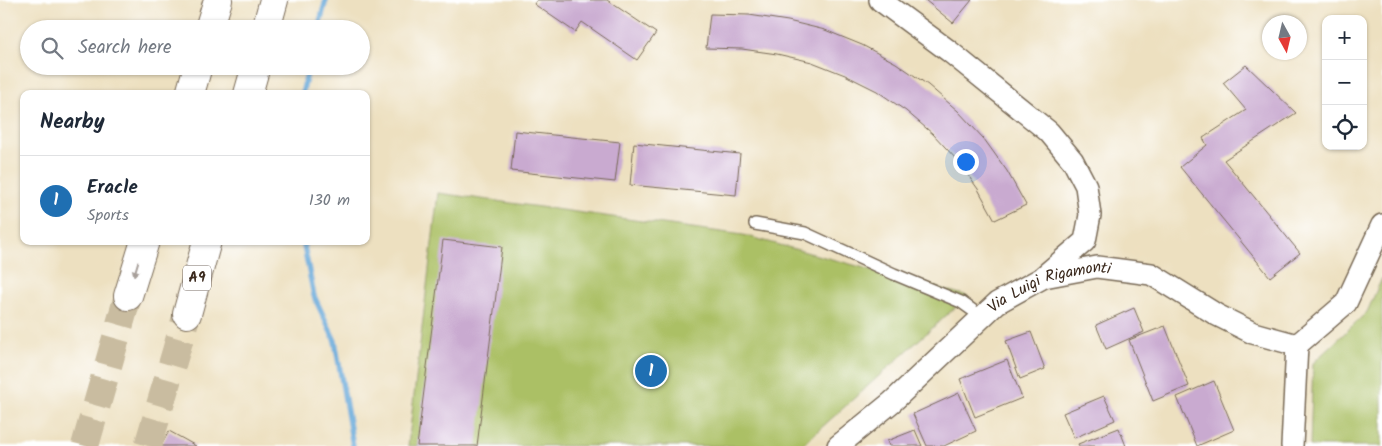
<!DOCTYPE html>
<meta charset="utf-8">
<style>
body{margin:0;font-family:Kalam,sans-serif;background:#f2f2f3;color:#1f2937}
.controls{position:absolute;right:15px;top:15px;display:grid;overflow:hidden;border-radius:10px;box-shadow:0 1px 4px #0004}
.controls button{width:45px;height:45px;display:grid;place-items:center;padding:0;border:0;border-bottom:1px solid #e0e1e3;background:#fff;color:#1f2937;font:25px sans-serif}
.compass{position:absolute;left:1262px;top:15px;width:45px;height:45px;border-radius:50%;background:#fff;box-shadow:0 1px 4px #0004;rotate:172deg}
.you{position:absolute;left:965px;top:161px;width:18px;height:18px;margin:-12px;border:4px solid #fff;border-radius:50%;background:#1a73e8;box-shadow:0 0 0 8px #1a73e833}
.badge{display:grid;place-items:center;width:32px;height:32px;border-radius:50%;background:#1f6fb2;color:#fff;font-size:16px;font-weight:700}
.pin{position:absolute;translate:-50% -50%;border:2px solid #fff;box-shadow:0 1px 5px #0006}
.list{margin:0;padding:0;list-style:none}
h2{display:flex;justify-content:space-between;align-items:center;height:65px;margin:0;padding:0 20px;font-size:21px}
h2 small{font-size:16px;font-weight:400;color:#747a83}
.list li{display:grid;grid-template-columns:32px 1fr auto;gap:15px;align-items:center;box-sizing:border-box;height:90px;padding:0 20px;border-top:1px solid #e0e1e3}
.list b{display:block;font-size:19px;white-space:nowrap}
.list p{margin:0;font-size:16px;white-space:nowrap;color:#747a83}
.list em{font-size:16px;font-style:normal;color:#747a83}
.icon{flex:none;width:28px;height:28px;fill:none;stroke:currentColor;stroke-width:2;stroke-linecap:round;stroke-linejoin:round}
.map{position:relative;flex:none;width:1382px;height:446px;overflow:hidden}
.search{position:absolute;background:#fff;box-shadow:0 1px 4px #0004;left:20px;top:20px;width:350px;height:55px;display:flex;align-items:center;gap:12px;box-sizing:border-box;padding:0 18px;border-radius:28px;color:#747a83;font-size:19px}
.panel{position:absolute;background:#fff;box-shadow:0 1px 4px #0004;left:20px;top:90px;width:350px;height:155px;border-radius:10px}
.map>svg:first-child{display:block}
.green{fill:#abc065;stroke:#737542}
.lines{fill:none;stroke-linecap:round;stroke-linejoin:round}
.stream{stroke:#62a6d7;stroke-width:5.5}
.building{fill:#c9aad0}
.highway-tunnel{stroke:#c9bca0;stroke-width:28;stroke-dasharray:28 14;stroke-linecap:butt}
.lane-casing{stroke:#796a57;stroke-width:14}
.street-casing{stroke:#796a57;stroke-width:24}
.highway-casing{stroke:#796a57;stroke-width:30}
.lane{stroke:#fff;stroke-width:11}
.street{stroke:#fff;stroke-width:21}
.highway{stroke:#fff;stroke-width:28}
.oneway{fill:#a79f9a}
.labels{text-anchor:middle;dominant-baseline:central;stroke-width:4.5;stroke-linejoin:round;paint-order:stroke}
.shield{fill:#fff;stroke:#766a62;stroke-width:1}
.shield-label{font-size:15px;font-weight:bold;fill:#3b2a1e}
.street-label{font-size:16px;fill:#3b2a1e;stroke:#fff}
</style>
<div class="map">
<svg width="1382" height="446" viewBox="0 0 1382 446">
<rect width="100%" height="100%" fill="#fff"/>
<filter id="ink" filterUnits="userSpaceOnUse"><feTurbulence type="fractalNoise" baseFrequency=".02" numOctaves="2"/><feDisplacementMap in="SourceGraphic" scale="10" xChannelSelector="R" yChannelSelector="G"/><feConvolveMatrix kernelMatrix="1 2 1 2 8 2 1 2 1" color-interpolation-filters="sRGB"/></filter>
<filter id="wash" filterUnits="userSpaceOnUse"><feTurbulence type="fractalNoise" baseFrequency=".0096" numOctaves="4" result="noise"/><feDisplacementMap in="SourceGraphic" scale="20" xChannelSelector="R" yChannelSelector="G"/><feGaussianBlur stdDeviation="1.12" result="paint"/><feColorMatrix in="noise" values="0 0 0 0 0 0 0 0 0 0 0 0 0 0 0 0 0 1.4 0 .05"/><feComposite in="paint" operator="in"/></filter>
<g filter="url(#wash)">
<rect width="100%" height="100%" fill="#ede0c0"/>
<g class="green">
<polygon points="438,193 743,235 968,296 801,446 408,446"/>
<polygon points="1382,278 1382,446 1310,446 1313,363 1367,312"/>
</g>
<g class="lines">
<g class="stream">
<polyline points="318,29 326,0"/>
<polyline points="302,94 309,66"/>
<polyline points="303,241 314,296 335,341 353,446"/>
</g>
</g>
<g id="blocks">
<g class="building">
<polygon points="537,0 607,0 656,33 637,60 582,22 575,32 534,4"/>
<polygon points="925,0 972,0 953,23"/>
<polygon points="710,14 749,15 788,21 825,30 862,45 896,63 928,85 958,111 984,139 1007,171 1026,205 995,220 978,189 957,160 933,134 906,111 877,91 845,75 812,62 777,54 742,49 706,48"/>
<polygon points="1246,65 1296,113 1224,160 1300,253 1270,277 1180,167 1207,145 1203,138 1246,110 1223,83"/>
<polygon points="515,131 620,142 615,182 511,171"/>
<polygon points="634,143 740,154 736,195 630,185"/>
<polygon points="443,240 502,247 477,446 417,446"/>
<polygon points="1134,308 1144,332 1106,349 1096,325"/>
<polygon points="1165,326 1189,386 1153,401 1129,340"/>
<polygon points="1031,332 1045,369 1020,379 1006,341"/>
<polygon points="1007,360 1022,398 975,417 960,379"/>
<polygon points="1214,381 1234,430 1197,446 1177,397"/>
<polygon points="959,393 976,431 944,446 927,446 913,414"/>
<polygon points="1104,396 1115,420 1074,438 1063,413"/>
<polygon points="1119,428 1126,446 1079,446 1078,444"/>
<polygon points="915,430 922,446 889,446 887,441"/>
<polygon points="169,431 196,446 161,446"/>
</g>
</g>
</g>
<g filter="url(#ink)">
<use href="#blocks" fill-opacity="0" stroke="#796a57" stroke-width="1"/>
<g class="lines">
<g class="highway-tunnel">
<polyline points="85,446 128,296"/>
<polyline points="148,446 187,314"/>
</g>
<g class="lane-casing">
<polyline id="lane" points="755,224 805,233 894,274 961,302 982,317"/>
</g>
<g class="street-casing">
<g id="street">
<polyline points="880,0 949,51 1049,132 1073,161 1086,186 1090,215 1085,241 1044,276"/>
<polyline points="1297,345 1346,303 1382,225"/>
<path id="s1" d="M838,446L892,402L997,303L1044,277L1097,267L1151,274L1217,315L1253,333L1297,345"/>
<polyline points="1292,446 1297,345"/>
</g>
</g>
<g class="highway-casing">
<g id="highway">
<polyline points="209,29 218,0"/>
<polyline points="266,29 274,0"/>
<polyline points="190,94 198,66"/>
<polyline points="248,94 256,66"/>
<polyline points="128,296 145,241"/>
<polyline points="187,314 207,241"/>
</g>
</g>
<use href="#lane" class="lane"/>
<use href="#street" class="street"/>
<use href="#highway" class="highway"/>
</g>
<defs><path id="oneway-solid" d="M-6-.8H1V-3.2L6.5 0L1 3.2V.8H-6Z" transform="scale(1.25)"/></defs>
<use class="oneway" href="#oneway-solid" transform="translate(136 269) rotate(107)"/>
</g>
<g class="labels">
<rect class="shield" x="183" y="265.5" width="28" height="25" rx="4"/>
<g class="shield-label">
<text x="197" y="278">A9</text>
</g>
<g class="street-label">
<text stroke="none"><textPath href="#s1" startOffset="270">Via Luigi Rigamonti</textPath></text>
</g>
</g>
</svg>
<div class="controls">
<button>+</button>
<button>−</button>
<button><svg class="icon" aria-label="locate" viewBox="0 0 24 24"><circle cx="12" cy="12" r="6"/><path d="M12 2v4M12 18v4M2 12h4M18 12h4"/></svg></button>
</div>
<svg class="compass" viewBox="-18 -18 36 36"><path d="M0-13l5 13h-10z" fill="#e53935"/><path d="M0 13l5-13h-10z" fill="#747a83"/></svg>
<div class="you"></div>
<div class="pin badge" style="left:651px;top:371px">1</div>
<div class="search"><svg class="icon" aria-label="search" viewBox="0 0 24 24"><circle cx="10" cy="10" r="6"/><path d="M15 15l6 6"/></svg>Search here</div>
<section class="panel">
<h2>Nearby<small></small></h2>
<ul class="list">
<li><span class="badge">1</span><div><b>Eracle</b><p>Sports</p></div><em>130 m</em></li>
</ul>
</section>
</div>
